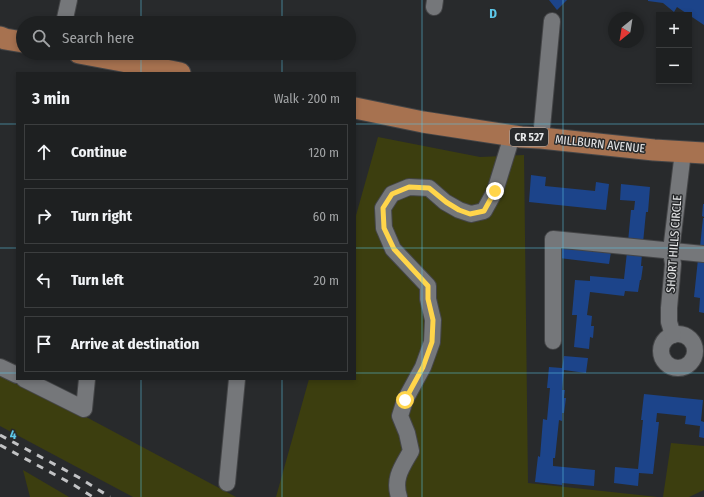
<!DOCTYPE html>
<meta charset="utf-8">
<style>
body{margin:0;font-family:"Fira Sans Condensed",sans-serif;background:#26282a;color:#f1f3f6}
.controls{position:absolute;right:12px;top:12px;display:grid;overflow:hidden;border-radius:0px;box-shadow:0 2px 6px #0003}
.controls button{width:36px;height:36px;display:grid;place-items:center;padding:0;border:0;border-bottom:1px solid #3c3e3f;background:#1e2021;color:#f1f3f6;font:20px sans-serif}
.compass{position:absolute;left:608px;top:12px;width:36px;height:36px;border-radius:50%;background:#1e2021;box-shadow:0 2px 6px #0003;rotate:210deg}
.stop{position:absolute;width:12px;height:12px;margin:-9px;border:3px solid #ffd54a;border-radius:50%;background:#fff}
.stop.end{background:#ffd54a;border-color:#fff;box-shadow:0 1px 4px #0008}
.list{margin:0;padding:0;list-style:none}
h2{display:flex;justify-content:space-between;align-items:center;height:52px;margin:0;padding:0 16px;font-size:17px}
h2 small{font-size:13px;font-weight:400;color:#a1a3a5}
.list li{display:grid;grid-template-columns:26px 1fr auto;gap:12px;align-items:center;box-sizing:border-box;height:56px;margin:0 8px 8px;padding:0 8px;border:1px solid #3c3e3f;border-radius:0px}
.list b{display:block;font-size:15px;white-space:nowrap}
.list em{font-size:13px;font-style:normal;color:#a1a3a5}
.icon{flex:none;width:22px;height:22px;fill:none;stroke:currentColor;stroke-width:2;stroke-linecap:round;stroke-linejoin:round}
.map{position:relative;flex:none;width:704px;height:497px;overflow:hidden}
.search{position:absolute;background:#1e2021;box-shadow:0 2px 6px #0003;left:16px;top:16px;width:340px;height:44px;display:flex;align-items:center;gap:10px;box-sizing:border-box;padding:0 14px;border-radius:22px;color:#a1a3a5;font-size:15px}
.panel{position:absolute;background:#1e2021;box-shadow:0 2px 6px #0003;left:16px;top:72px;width:340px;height:308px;border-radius:0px}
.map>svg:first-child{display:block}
.green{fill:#3c3e0f}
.building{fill:#1c448a}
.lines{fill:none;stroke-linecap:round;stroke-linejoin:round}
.minor-casing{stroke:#444547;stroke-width:18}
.major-casing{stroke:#444547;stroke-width:23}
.minor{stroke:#75777a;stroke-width:16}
.major{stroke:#a77250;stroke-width:21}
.rail{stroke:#c1c2c4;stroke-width:3;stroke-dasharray:7 7;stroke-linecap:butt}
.route{stroke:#ffd54a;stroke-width:5}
.grid{fill:none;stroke:#5dc7e8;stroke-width:1;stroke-opacity:0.55}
.labels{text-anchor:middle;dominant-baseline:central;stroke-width:3;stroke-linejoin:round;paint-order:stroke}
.shield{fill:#282a2c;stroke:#aeafb0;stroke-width:1}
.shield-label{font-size:11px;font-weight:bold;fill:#e7e8e9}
.street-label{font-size:12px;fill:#e7e8e9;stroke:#282a2c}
.grid-label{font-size:13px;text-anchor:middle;font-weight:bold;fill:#5dc7e8;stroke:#282a2c;stroke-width:3;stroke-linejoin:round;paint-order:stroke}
</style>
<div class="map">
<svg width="704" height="497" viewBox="0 0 704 497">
<rect width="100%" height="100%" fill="#282a2c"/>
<g class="green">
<polygon points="378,137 480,157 524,155 528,483 658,497 276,497 309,379 355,379 355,219"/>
<polygon points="0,371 236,497 133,497 0,426"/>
<polygon points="671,443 704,446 704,490 689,497 663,497"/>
<polygon points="23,470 69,497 30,497"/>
</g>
<g class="building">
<polygon points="549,0 567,0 557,10"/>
<polygon points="648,0 704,0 704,25 677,7 674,12 663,3 648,1"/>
<polygon points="531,175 546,177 545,186 595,191 596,182 609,184 606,210 529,202"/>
<polygon points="621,184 650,187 648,212 646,212 643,243 628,242 631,210 634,210 635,201 620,200"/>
<polygon points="703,204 704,204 704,217 702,216"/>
<polygon points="703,218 704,218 704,248 700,247"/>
<polygon points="561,246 611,252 609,264 559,258"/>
<polygon points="627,252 642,254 641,266 643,266 641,280 640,280 638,292 625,291 624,296 590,292 587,315 592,316 591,326 594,326 593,338 590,337 589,349 574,347 577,315 572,315 575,280 590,281 590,276 624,279"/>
<polygon points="698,259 704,260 704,313 699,312 700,298 694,297"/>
<polygon points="564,356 588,358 586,373 564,370 562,390 565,390 564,398 566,398 564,413 562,413 562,421 559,420 555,458 553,458 553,466 595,470 594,486 562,483 562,485 535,482 538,456 540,457 543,419 547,420 550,388 547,388 549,367 562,368"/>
<polygon points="644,394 703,400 701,421 704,422 704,438 699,437 700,426 685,424 686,416 657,413 656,422 659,422 653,474 639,473 638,486 614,483 615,467 638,469 643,420 641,420"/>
</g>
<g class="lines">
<g class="minor-casing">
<g id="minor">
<polyline points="434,7 435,0"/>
<polyline points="64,23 69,0"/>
<polyline points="541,138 552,21"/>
<circle cx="678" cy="351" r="17"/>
<polyline points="673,335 669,322 669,308 673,264 671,251 683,152"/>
<polyline points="553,341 553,239 704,254"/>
<polyline points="0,367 17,375"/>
<polyline points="24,379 84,409 87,379"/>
<polyline points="227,483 237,379"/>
<path d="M399,497C393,478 402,467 411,451L407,433L400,416L405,400L423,367L432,342L433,320L428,299V286L393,249L384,228L383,208L392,194L409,187L429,188L445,202L459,210L471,214L484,211L495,191L512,136"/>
</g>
</g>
<g class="major-casing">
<g id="major">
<polyline points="0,37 5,39 23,42"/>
<polyline points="79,53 122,61 180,73"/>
<polyline points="355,108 423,122 521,137 541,138 654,150 704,153"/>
</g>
</g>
<use href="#minor" class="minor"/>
<use href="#major" class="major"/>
<g class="rail">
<polyline points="0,435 78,477 110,497"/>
<polyline points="0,445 74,485 93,497"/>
</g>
</g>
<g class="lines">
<polyline class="route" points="405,400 423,367 432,342 433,320 428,299 428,286 394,249 384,228 383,208 392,194 409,187 429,188 446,202 459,210 470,214 484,211 495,191"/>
</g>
<path class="grid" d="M141,0V23M282,0V23M422,0V497M563,0V497M141,53V73M282,53V73M0,124H17M355,124H704M0,248H17M355,248H704M0,373H17M355,373H704M141,379V497M282,379V497"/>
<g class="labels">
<rect class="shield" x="510" y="128" width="38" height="18" rx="3"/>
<g class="shield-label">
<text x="529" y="137">CR 527</text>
</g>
<g class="street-label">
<text transform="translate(600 144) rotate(6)">MILLBURN AVENUE</text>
<text transform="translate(674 244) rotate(-86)">SHORT HILLS CIRCLE</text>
</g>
</g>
<g class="grid-label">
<text x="493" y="18">D</text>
<text x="13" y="439">4</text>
</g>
</svg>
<div class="controls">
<button>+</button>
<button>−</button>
</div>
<svg class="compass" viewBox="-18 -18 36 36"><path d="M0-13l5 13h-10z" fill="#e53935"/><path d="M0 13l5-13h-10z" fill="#a1a3a5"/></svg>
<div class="stop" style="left:405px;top:400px"></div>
<div class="stop end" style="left:495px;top:191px"></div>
<div class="search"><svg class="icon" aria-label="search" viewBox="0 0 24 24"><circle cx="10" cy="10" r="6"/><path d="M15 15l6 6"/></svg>Search here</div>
<section class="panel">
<h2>3 min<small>Walk · 200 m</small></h2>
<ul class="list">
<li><svg class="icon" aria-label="ahead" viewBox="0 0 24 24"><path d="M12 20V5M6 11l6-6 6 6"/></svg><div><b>Continue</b></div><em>120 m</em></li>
<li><svg class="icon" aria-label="right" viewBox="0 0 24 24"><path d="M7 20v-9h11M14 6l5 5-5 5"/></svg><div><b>Turn right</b></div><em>60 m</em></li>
<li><svg class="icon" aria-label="left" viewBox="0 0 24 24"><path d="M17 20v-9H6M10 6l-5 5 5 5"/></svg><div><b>Turn left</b></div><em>20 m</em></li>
<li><svg class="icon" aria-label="arrive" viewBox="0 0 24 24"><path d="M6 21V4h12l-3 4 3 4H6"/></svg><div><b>Arrive at destination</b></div></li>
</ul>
</section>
</div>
